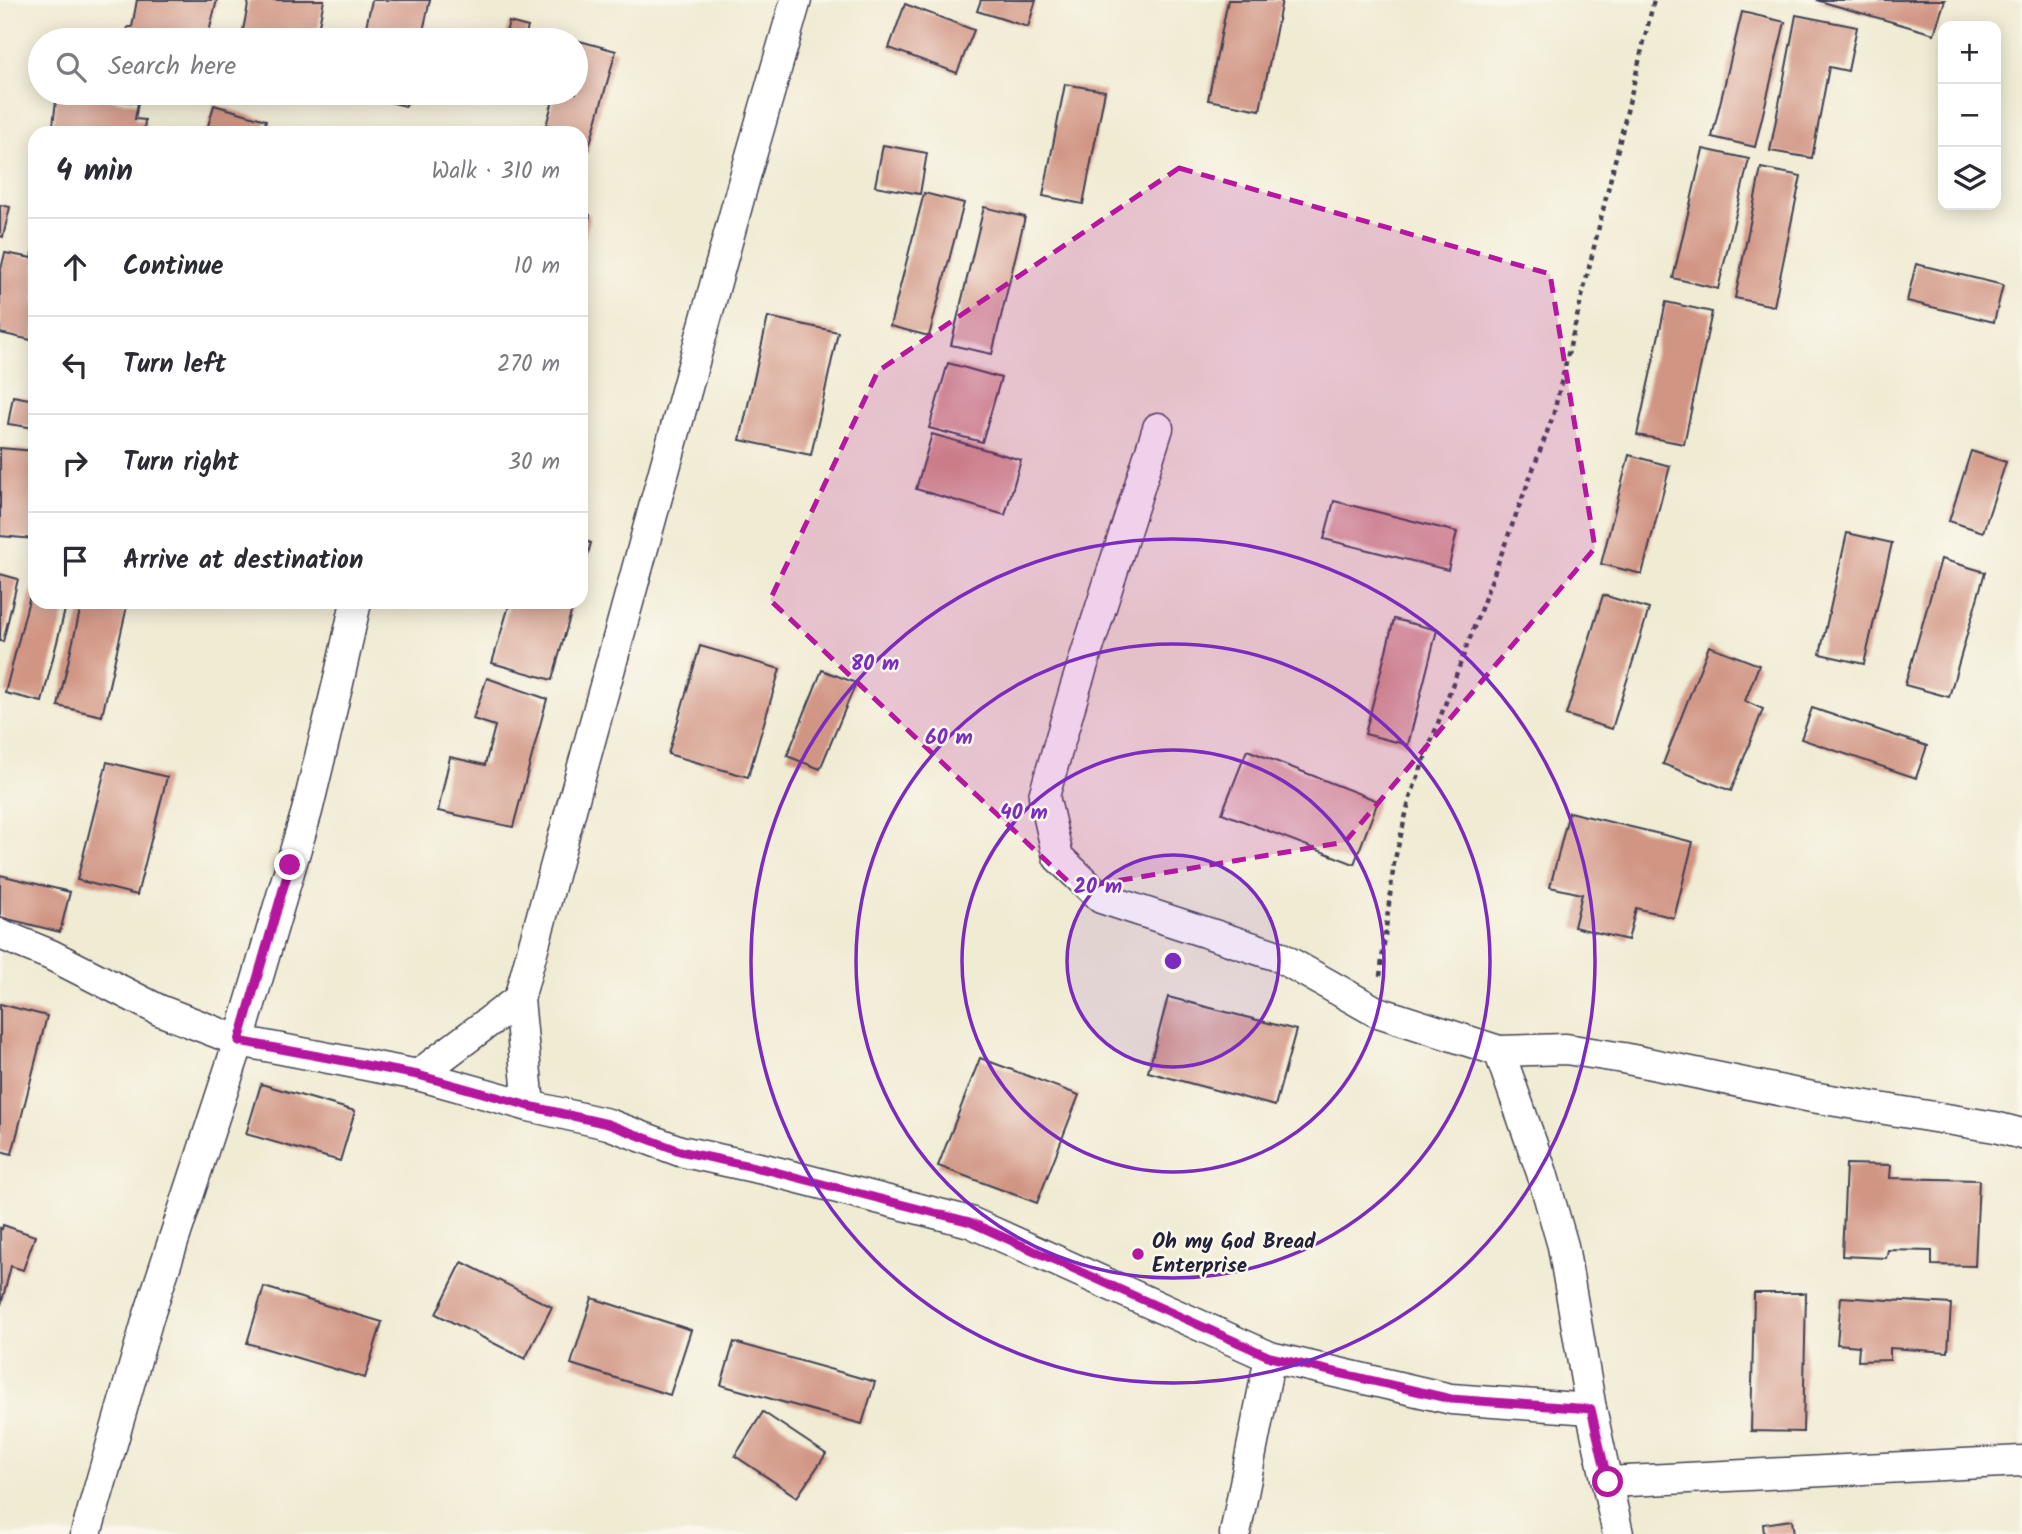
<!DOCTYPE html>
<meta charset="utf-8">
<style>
body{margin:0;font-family:Kalam,sans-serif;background:#f2f2f3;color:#2b2b33}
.controls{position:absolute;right:21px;top:21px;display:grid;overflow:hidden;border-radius:14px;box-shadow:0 4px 18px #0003}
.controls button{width:63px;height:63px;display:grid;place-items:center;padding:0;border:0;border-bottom:2px solid #e1e1e2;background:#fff;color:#2b2b33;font:35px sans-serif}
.stop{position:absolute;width:21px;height:21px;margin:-16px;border:5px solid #b5179e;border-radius:50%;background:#fff}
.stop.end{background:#b5179e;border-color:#fff;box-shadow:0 2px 7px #0008}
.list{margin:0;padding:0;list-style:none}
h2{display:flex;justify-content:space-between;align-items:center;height:91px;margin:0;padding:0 28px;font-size:30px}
h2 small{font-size:23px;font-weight:400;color:#7c7c81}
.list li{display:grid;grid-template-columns:46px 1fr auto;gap:21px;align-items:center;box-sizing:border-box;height:98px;padding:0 28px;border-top:2px solid #e1e1e2}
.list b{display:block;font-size:26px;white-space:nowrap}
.list em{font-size:23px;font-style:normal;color:#7c7c81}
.icon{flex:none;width:38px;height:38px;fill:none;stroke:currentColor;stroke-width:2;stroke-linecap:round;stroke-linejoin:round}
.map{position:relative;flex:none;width:2022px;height:1534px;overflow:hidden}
.search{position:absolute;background:#fff;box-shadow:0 4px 18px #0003;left:28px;top:28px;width:560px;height:77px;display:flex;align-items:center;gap:18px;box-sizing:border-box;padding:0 24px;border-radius:38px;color:#7c7c81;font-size:26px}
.panel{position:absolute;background:#fff;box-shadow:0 4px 18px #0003;left:28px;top:126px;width:560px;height:483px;border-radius:21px}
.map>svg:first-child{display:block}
.building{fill:#d19584}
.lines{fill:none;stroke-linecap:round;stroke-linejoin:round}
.minor-casing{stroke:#414052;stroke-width:33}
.path{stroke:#414052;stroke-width:4.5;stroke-dasharray:5 5;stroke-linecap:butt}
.minor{stroke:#fff;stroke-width:30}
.route{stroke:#b5179e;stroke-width:9}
.marked{fill:#b5179e;fill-opacity:0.2;stroke:#b5179e;stroke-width:5;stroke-dasharray:14 9;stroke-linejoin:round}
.ring{fill:none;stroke:#7b2cbf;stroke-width:3.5}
.poi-dot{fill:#b5179e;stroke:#fbf7ec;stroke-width:2.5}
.labels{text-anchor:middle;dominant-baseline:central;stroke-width:5;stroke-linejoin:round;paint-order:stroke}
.poi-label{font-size:21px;font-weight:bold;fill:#22223b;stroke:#fbf7ec;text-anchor:start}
.centre{fill:#7b2cbf;stroke:#fbf7ec;stroke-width:3.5}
.ring-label{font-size:21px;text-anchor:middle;font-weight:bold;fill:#7b2cbf;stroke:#fbf7ec;stroke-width:5;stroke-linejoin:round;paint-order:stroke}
</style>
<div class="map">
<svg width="2022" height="1534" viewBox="0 0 2022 1534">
<rect width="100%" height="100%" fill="#fbf7ec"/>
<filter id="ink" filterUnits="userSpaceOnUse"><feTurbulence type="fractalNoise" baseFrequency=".0143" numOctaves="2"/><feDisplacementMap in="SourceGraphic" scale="14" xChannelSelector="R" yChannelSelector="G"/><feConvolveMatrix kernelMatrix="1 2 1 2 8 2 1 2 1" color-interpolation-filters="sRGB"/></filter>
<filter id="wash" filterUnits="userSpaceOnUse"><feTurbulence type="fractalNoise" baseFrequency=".00686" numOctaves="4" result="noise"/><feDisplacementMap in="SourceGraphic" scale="28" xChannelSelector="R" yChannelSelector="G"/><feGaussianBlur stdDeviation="1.57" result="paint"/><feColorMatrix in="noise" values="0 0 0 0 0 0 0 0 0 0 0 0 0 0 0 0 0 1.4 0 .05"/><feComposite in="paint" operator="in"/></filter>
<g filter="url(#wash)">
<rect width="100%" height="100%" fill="#f0ebd3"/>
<g id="blocks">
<g class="building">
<polygon points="137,0 217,0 207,40 124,40 128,27 132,27"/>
<polygon points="249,0 324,0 318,30 329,32 327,40 241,40"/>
<polygon points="372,0 430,0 421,40 363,40"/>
<polygon points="981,0 1036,0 1028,27 977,11"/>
<polygon points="1228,0 1282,0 1260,110 1208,100"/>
<polygon points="1816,0 1945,0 1934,34"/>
<polygon points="905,4 974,30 957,73 889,48"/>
<polygon points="1742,12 1785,22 1755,147 1712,137"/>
<polygon points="1796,15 1857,27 1848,71 1829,67 1812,158 1770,151"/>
<polygon points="509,22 528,27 524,40 504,40"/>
<polygon points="576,40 616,51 587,154 581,153 581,133 544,133 555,93 576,93"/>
<polygon points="1065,84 1105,91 1083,204 1043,196"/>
<polygon points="57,93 138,103 135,119 145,120 144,133 52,133"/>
<polygon points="259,93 305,93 303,103"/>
<polygon points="351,93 409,93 406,106"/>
<polygon points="214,105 266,120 263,133 206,133"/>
<polygon points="883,145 927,153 920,194 875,186"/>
<polygon points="1703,149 1749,159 1718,289 1673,278"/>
<polygon points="1761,168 1801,176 1774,306 1735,298"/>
<polygon points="924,193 964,203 929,336 890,326"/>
<polygon points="0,205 10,207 3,237 0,236"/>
<polygon points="984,207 1025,217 992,354 951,345"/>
<polygon points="581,213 590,215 582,252 581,252"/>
<polygon points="33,248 35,248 35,341 0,333 0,273 5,253 32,258"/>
<polygon points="1916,264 2003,285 1994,322 1907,301"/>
<polygon points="1666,302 1712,312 1684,444 1637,435"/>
<polygon points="768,317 838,332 811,455 740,440"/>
<polygon points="948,363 1001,378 982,442 929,428"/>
<polygon points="13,396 35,400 35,428 8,424"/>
<polygon points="932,434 1021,460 1005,515 916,489"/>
<polygon points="0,448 35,451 35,539 0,536"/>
<polygon points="1971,451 2006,462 1983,532 1949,521"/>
<polygon points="1629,455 1670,466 1642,574 1601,564"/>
<polygon points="1334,501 1457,532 1448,570 1324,539"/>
<polygon points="1847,533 1892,543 1864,664 1820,654"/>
<polygon points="581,540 591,543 582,576 581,576"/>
<polygon points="1941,559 1985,572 1949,697 1905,685"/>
<polygon points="0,574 18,579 3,642 0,641"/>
<polygon points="34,580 35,602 67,602 42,702 5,693"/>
<polygon points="1603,595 1649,609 1612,729 1566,715"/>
<polygon points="82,602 128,602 102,716 58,706"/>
<polygon points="510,602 574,602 552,680 492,663"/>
<polygon points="1394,619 1437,630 1408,745 1365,734"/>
<polygon points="700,646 780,669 748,777 668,754"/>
<polygon points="1709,646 1759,665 1745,701 1763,709 1731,791 1663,764"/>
<polygon points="822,670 856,683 820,769 787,756"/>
<polygon points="487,678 547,699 513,827 438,811 450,757 485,765 495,726 473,719"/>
<polygon points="1812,708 1927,746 1916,778 1801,739"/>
<polygon points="1247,750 1378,801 1354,864 1222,813"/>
<polygon points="107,762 167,777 137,895 77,880"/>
<polygon points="1569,812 1693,842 1674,918 1636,908 1628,940 1574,927 1582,894 1550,887"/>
<polygon points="0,875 70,892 60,932 0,917"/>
<polygon points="1168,997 1296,1030 1275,1106 1148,1072"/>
<polygon points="0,1004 47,1016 12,1154 0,1151"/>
<polygon points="980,1058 1079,1095 1037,1203 938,1166"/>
<polygon points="261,1084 355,1111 340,1161 246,1134"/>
<polygon points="1846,1164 1891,1165 1890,1178 1979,1180 1975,1266 1932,1265 1932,1251 1888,1250 1886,1258 1842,1256"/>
<polygon points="3,1225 35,1236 23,1270 11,1266 1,1305 0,1228 2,1229"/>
<polygon points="462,1262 552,1307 525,1359 436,1314"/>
<polygon points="264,1287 382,1322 365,1378 247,1343"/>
<polygon points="1754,1293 1806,1293 1803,1432 1751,1431"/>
<polygon points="1841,1297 1951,1304 1948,1352 1890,1348 1890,1360 1858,1361 1859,1346 1837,1344"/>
<polygon points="592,1298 691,1330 670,1395 571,1364"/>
<polygon points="734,1342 875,1382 862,1424 721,1385"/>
<polygon points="763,1412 826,1454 797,1497 735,1456"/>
<polygon points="1792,1520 1794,1534 1764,1534 1763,1524"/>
</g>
</g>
</g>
<g filter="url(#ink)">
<use href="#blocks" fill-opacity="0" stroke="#414052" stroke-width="2"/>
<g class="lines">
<g class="minor-casing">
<g id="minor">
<polyline points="1158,428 1075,689 1044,796 1058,857 1101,898 1278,956 1375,1011 1499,1051 1566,1049 1623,1058 1812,1097 1995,1127 2022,1134"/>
<polyline points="0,934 51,955 159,1010 239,1041 418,1075 529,1106 608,1124 680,1151 768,1170 970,1222 1270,1357 1451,1399 1591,1409"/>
<polyline points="1499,1051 1542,1173 1563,1246 1591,1409 1618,1534"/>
<polyline points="418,1075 519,999"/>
<polyline points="529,1106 519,999 744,180 796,0"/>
<polyline points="1608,1482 2022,1461"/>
<polyline points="86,1534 148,1318 239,1041 307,811 338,683 356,602"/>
<polyline points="1235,1534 1270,1357"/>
</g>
</g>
<polyline class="path" points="1380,976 1394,863 1410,798 1553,416 1654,0"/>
<use href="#minor" class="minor"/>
</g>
</g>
<g class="lines" filter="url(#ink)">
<polyline class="route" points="290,865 239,1041 418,1075 529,1106 608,1124 680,1151 768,1170 970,1222 1270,1357 1451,1399 1591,1409 1608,1482"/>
</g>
<path class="marked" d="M1179,168L1550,274L1595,548L1345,842L1075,888L770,600L878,371Z"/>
<circle cx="1173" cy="961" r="106" fill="#7b2cbf" fill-opacity=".12"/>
<g class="ring">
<circle cx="1173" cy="961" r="106"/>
<circle cx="1173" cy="961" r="211"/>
<circle cx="1173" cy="961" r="317"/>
<circle cx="1173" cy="961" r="422"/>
</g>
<circle class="poi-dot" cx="1138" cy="1254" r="7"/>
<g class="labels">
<g class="poi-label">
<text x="1152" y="1242">Oh my God Bread<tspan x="1152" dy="24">Enterprise</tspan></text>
</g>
</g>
<circle cx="1173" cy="961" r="10" class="centre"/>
<g class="ring-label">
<text x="875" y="670">80 m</text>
<text x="949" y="744">60 m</text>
<text x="1024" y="819">40 m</text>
<text x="1098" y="893">20 m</text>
</g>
</svg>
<div class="controls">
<button>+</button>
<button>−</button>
<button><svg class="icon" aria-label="layers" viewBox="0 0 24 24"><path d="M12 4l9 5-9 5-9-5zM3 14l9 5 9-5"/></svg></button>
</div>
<div class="stop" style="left:1608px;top:1482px"></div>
<div class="stop end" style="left:290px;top:865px"></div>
<div class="search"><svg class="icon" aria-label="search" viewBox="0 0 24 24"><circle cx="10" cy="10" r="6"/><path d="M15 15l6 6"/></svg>Search here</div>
<section class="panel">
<h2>4 min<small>Walk · 310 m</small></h2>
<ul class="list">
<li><svg class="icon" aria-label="ahead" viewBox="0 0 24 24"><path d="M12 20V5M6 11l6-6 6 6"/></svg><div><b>Continue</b></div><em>10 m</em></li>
<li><svg class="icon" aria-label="left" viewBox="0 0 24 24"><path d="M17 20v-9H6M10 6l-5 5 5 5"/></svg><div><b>Turn left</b></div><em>270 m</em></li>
<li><svg class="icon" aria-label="right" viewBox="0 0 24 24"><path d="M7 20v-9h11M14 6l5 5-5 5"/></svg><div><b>Turn right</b></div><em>30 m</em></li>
<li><svg class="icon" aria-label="arrive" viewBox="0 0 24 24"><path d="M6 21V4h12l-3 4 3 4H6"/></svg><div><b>Arrive at destination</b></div></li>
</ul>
</section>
</div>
